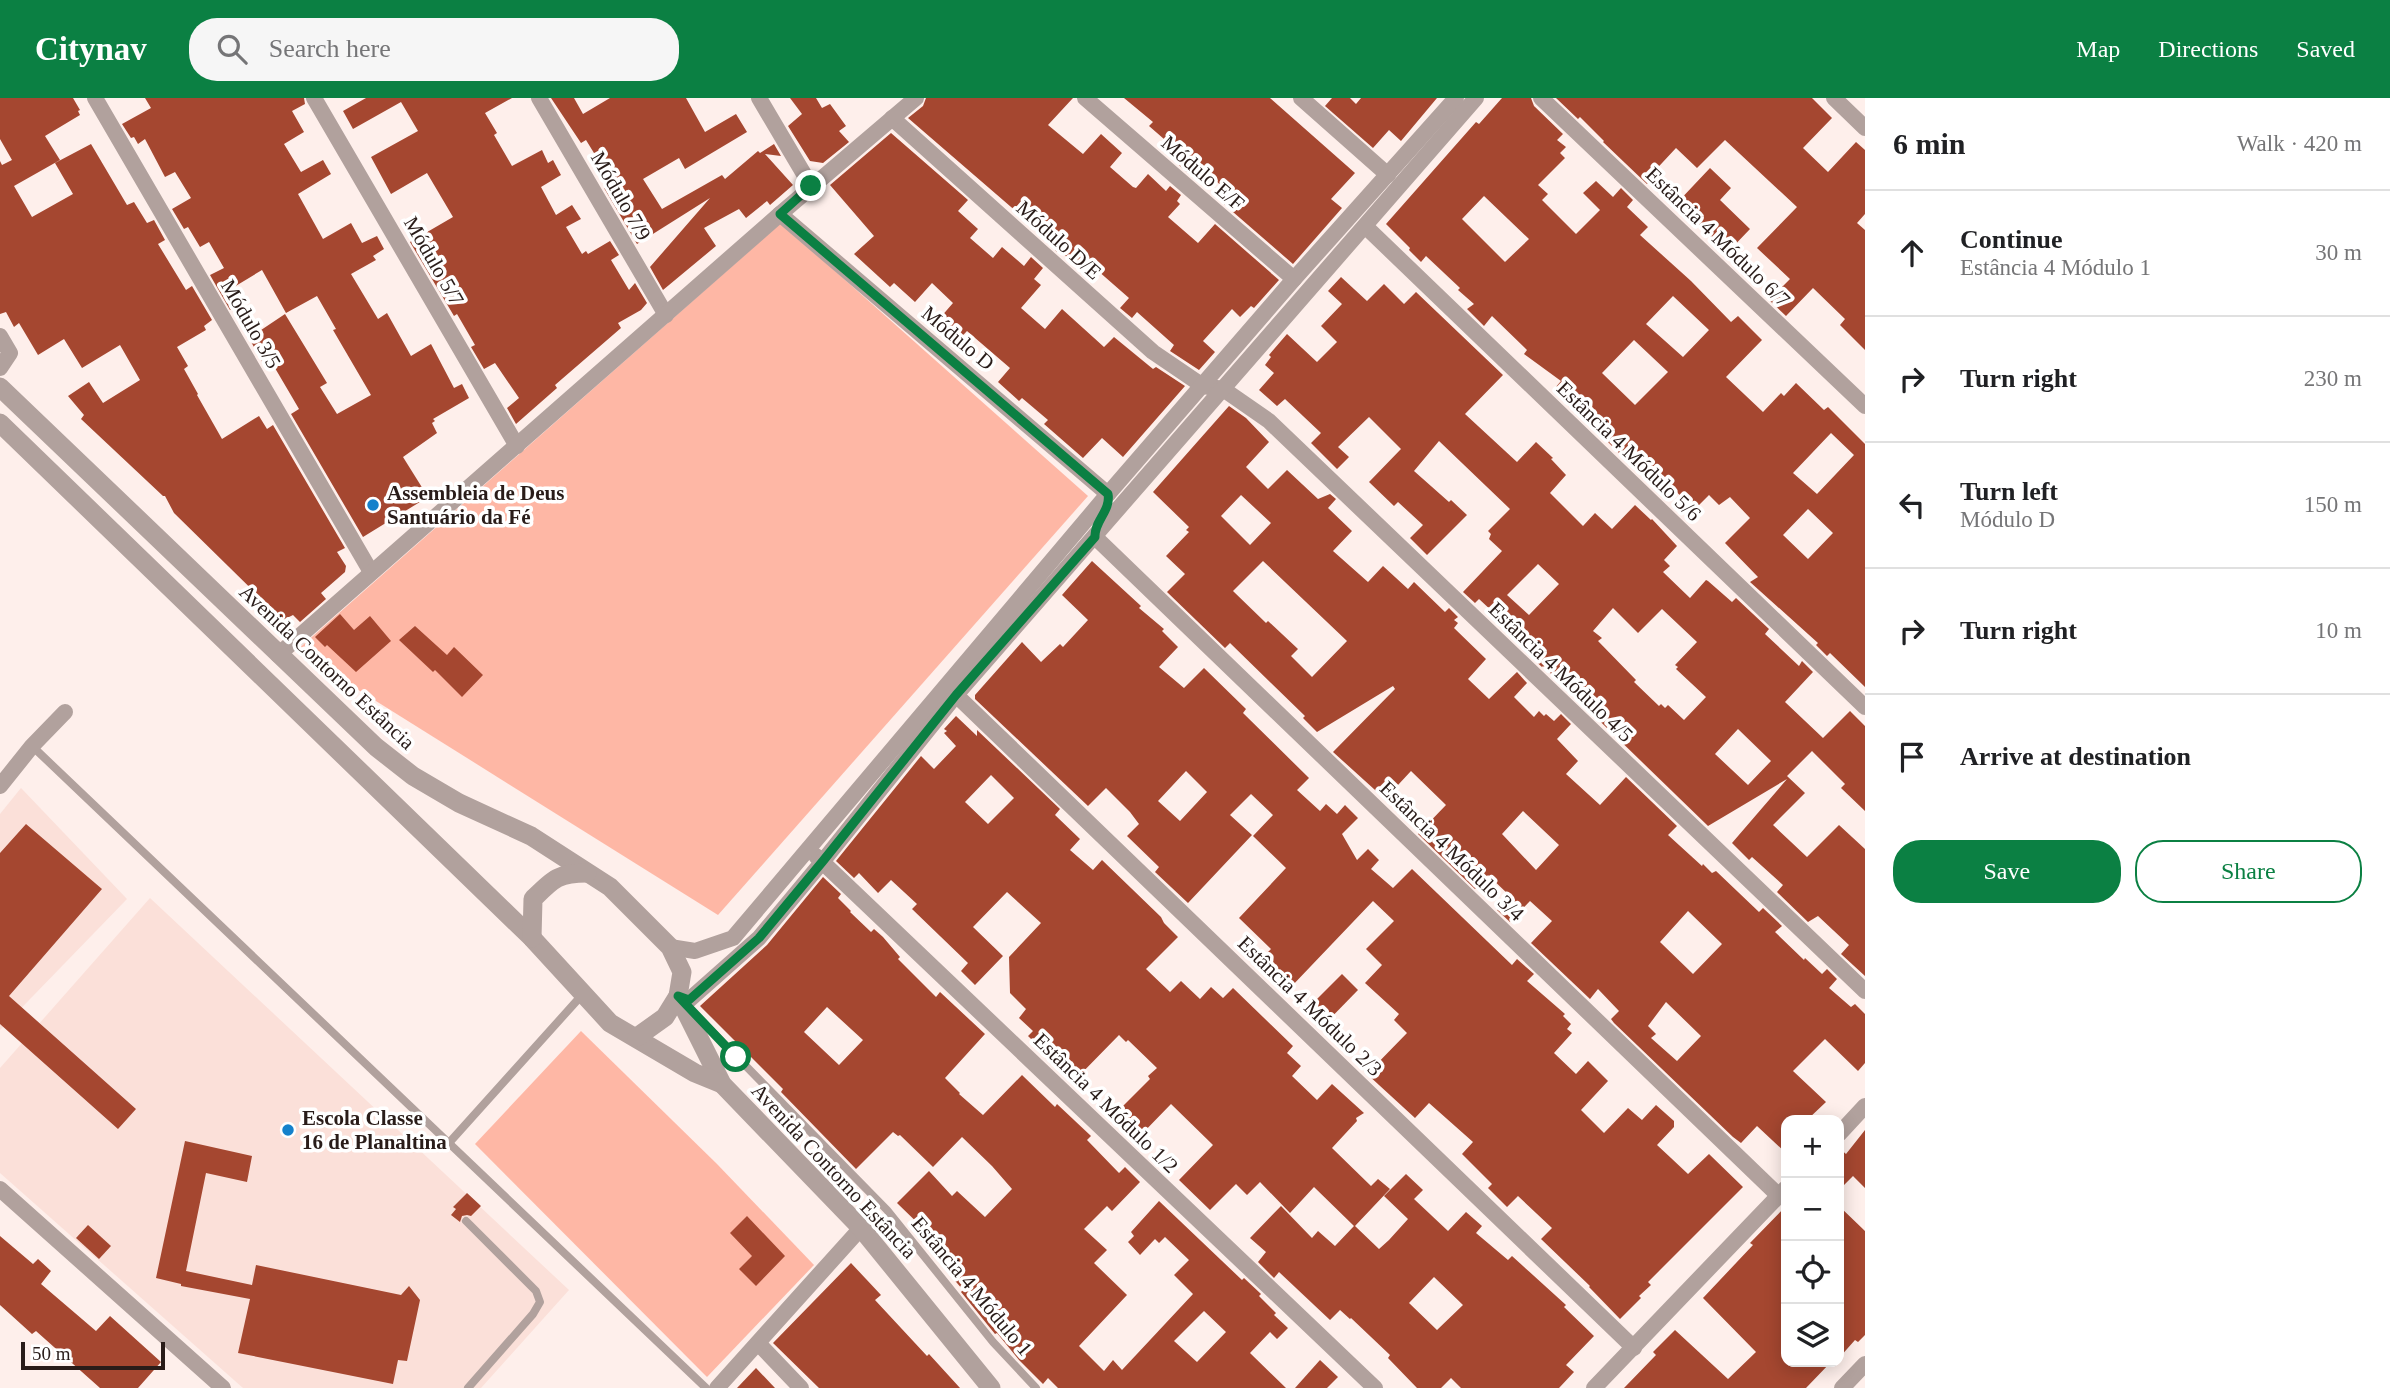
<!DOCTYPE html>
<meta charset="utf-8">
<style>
body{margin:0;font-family:Georgia,serif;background:#f6f6f6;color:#202124}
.controls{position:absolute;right:21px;bottom:21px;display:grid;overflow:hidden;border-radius:14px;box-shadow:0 4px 18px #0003}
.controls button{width:63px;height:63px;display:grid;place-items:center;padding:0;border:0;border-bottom:2px solid #e0e0e0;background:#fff;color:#202124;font:35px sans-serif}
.scale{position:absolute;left:21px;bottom:18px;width:144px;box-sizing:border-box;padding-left:7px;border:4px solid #291c19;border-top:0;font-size:19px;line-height:24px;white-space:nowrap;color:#291c19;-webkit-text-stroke:5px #fff;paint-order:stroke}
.stop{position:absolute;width:21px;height:21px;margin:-16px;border:5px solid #0b8043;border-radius:50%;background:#fff}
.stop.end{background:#0b8043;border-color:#fff;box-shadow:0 2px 7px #0008}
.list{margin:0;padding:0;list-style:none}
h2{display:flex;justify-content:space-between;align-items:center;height:91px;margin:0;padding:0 28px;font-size:30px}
h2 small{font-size:23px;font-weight:400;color:#757577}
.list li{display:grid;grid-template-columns:46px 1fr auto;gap:21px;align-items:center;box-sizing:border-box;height:126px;padding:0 28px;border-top:2px solid #e0e0e0}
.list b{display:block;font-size:26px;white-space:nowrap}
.list p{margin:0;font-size:23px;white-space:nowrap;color:#757577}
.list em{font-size:23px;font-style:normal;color:#757577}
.actions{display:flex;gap:14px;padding:21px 28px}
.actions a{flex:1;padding:16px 0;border:2px solid #0b8043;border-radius:28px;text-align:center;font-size:24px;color:#0b8043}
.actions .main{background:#0b8043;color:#fff}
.icon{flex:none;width:38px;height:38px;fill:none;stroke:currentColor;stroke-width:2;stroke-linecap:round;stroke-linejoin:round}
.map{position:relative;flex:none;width:1865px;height:1290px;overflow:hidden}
header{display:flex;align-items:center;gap:42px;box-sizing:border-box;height:98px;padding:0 35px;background:#0b8043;color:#fff}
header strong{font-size:33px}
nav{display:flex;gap:38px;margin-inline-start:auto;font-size:24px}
.search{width:490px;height:63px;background:#f6f6f6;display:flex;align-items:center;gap:18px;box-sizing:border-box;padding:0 24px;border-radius:28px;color:#757577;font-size:26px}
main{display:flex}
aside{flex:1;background:#fff}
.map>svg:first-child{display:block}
.built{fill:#fbe0d9}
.green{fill:#feb7a5}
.building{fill:#a54730;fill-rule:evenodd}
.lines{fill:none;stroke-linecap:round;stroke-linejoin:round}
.service{stroke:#b1a19d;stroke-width:8}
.minor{stroke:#b1a19d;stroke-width:16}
.tertiary{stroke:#b1a19d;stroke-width:19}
.route{stroke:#0b8043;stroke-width:9}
.poi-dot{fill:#1581cb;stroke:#fff;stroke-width:2.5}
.labels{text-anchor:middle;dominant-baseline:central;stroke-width:7;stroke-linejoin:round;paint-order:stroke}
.street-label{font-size:21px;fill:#291c19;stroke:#fff}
.poi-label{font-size:21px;font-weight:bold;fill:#291c19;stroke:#fff;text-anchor:start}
</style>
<header>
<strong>Citynav</strong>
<div class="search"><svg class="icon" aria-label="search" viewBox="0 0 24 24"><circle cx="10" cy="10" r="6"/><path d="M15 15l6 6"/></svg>Search here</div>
<nav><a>Map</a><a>Directions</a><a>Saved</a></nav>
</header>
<main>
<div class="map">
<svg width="1865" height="1290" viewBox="0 0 1865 1290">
<rect width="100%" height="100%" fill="#feefeb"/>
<g class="built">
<polygon points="21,690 127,801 0,932 0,716"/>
<polygon points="150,800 569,1192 481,1290 243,1290 0,1075 0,970"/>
</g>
<g class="green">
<polygon points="781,125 1088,398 718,817 296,553"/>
<polygon points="581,933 717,1066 814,1167 707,1279 475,1046"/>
</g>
<g class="building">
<polygon points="0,0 73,0 80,12 78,13 80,17 45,38 60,62 14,88 32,119 73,96 55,65 91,46 127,107 134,104 147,125 154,122 165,142 158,146 186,192 192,188 212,222 204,228 206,232 177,249 188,268 184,271 198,296 197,297 222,341 259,318 267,331 273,327 345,450 337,454 346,468 345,474 321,495 326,501 300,524 293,517 283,522 174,415 165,398 163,398 81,321 84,317 68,298 89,284 103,305 140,282 120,247 82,270 64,241 38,257 19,225 14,229 6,214 0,216 0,63 2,67 12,62 0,41"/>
<polygon points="145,0 304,0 305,6 292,13 304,34 284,46 301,74 323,62 331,76 298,96 323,141 351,125 362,145 377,138 384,151 373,158 376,162 351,176 378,221 387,215 411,258 431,246 454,290 462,286 469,300 433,321 435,323 432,325 437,335 403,359 428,399 363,439 291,316 299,311 292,299 272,265 265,269 249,240 285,216 327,285 320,289 337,316 371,297 333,232 336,231 317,198 286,215 262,172 234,189 240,200 232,204 235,209 230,212 210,177 224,170 209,144 200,149 188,129 184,131 172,111 191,100 175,74 165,79 145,41 138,46 134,39 131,40 122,26 151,10"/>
<polygon points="366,0 512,0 485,15 497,35 494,37 512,68 542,52 548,65 553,62 561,77 541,89 556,117 572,107 581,121 566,129 582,156 586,153 588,156 610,143 619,157 611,162 629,192 635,185 647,205 641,212 618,225 621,230 555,287 557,290 516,326 507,310 519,300 495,265 484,271 471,249 475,247 457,216 454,218 410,144 453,119 427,75 391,96 371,59 418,33 401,4 353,31 343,13"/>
<polygon points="551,0 574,0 583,16 610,0 686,0 705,34 736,16 747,34 685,71 679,60 643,81 662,111 722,77 725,81 758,53 760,55 774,46 781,58 765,56 793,87 770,107 767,103 746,120 739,111 704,130 716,148 663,192 650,169 710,100 637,146 604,90 613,86 586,42 581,45"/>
<polygon points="790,0 816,0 822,10 830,6 846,28 839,33 849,44 823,65 810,63 788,28 802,16"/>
<polygon points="926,0 1073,0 1048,27 1083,56 1101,36 1122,55 1110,69 1133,89 1136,90 1148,76 1166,93 1170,88 1181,97 1177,103 1180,106 1168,119 1198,145 1215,126 1279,182 1254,210 1251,208 1240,219 1232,211 1203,243 1215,254 1199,272 1170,253 1174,247 1137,214 1132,220 1120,210 1129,200 1097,172 1090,180 1059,152 1057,154 1039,137 1041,135 908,20 923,8"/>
<polygon points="1124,0 1270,0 1355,75 1331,101 1342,110 1293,166 1218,101 1226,92 1204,72 1195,81 1184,72 1166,54 1172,48 1149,28 1153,24"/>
<polygon points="1332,0 1350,0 1356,6 1361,0 1437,0 1401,43 1389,32 1373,50 1325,8"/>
<path d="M1502,0H1531L1534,8L1563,36L1557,42L1566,49L1560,55L1565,60L1538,87L1548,96L1542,102L1576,136L1600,112L1583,95L1596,83L1613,99L1621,90L1633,102L1627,109L1648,129L1640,137L1691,183L1731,224L1738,218L1762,242L1726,279L1763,314L1781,295L1784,298L1796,285L1824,312L1828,309L1865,346V589L1830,555L1827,558L1816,547L1818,545L1750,484L1758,479L1725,445L1750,420L1730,399L1719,407L1709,397L1694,412L1647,363L1636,372L1563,299L1555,290L1561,283L1524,256L1527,252L1492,218L1484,228L1467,211L1474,206L1458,192L1460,190L1426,158L1421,164L1409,152L1410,150L1386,126L1476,24L1479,26ZM1484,98L1529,141L1505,164L1462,121ZM1673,198L1709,232L1683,259L1646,226ZM1634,242L1668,274L1635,307L1602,275ZM1831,335L1854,357L1817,396L1793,375ZM1808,411L1833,435L1808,461L1783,437Z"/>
<polygon points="1556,0 1812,0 1832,20 1803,50 1828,74 1856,44 1865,52 1865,116 1857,125 1865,132 1865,252 1840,227 1845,221 1813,190 1786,218 1769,202 1790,181 1757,150 1797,109 1725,42 1697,70 1676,50 1649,79 1652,82 1647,86 1603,44 1604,43 1580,19 1578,21"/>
<polygon points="891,35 968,102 958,113 978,131 970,140 993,160 1002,149 1024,168 1031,159 1043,170 1034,181 1041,187 1021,210 1045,231 1062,211 1104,249 1114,239 1153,271 1156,269 1185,288 1123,359 1102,340 1083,360 1044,326 1048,322 1022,300 1019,303 998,284 1010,270 967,233 954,247 933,228 953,205 932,185 915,204 894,185 890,189 854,156 874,138 830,87"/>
<polygon points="1710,70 1731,90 1720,102 1750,131 1727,155 1676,106"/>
<path d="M1341,179L1367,203L1384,186L1404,206L1416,194L1503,277L1465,316L1517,364L1536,344L1553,360L1551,361L1566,377L1550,395L1583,428L1595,415L1612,431L1635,407L1651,422L1652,421L1677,448L1664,462L1670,468L1663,474L1690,500L1706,482L1708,483L1732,504L1736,500L1769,531L1765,536L1799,568L1802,563L1813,574L1785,604L1823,640L1850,613L1865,628V713L1841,690L1845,686L1812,653L1787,678L1805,695L1773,727L1807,759L1839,727L1865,751V878L1841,856L1849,847L1818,818L1808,824L1777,794L1783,787L1752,759L1749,762L1732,745L1787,681L1708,728L1543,568L1542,569L1532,560L1527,551L1504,530L1507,527L1479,501L1475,505L1463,494L1502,453L1489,441L1491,436L1488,433L1510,411L1439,343L1414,373L1449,404L1451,402L1467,417L1427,457L1410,440L1423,427L1398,404L1394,408L1369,384L1401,351L1369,319L1338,349L1349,359L1337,371L1311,345L1321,335L1285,301L1277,308L1259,292L1274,275L1265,267L1271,259L1269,257L1287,236L1317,264L1337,244L1321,228L1342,206L1328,193ZM1538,466L1559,486L1529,517L1507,497ZM1613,510L1638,535L1662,511L1697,544L1675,567L1678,569L1676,571L1706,599L1684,622L1668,607L1665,610L1661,606L1659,608L1634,584L1636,582L1598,543L1602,540L1593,533ZM1738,631L1771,663L1748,687L1715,656Z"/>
<path d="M1229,308L1246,320L1269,344L1246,369L1268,391L1287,372L1318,401L1330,396L1336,401L1328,410L1352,433L1333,453L1368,484L1383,468L1408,491L1414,484L1445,514L1449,510L1458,519L1454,522L1458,525L1454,530L1486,561L1468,581L1489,601L1517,574L1527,585L1514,599L1534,619L1539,613L1544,618L1546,616L1554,623L1561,616L1571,626L1557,641L1578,663L1566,676L1600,707L1626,679L1677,728L1668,737L1702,768L1703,766L1712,775L1716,773L1759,814L1763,810L1782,828L1775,834L1804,862L1805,860L1822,876L1827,871L1837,881L1829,890L1851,909L1855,906L1865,916V965L1858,973L1825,941L1793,973L1826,1004L1807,1022H1786V1055L1757,1028L1741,1045L1733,1039L1614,925L1611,921L1619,913L1598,891L1590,901L1531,845L1552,823L1530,803L1510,824L1497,812L1510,798L1488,777L1475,791L1418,736L1446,707L1411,673L1385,701L1333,654L1395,591L1393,588L1317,634L1303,620L1305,618L1230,545L1225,550L1167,494L1185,476L1166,458L1189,434L1186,432L1189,429L1153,394ZM1241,397L1271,425L1250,447L1221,418ZM1263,463L1347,543L1312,579L1291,558L1298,551L1268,523L1266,525L1233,493ZM1523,713L1559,747L1536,772L1502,736ZM1688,813L1722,846L1693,876L1660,844ZM1666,904L1701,938L1677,963L1651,940L1656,936L1648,928Z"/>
<path d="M1092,463L1141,508L1139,510L1164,531L1162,533L1178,549L1159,569L1184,590L1204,570L1246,611L1243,615L1309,680L1297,692L1320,713L1326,706L1337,716L1345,707L1358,720L1342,736L1357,762L1368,751L1379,762L1371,771L1393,790L1412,771L1512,867L1517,861L1534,876L1527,883L1565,916L1563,918L1571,926L1567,931L1572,935L1554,955L1576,976L1588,963L1608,983L1581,1012L1604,1035L1628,1010L1642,1022L1656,1007L1674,1023V1029L1657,1047L1671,1060L1688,1076L1709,1056L1743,1089L1648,1184L1651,1187L1639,1198L1641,1200L1620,1221L1589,1189L1590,1188L1541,1141L1552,1130L1518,1098L1507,1109L1488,1090L1492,1086L1462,1056L1473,1044L1429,1005L1415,1020L1367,976L1407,935L1394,922L1399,916L1365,885L1382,867L1366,851L1394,823L1373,803L1290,890L1262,860L1271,851L1239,820L1286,770L1253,738L1273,717L1251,696L1230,717L1252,737L1188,805L1155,774L1159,769L1127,738L1139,726L1130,714L1106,690L1088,708L975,601V597L1022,544L1041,564L1060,546L1063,549L1088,522L1062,497ZM1186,673L1207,694L1180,723L1158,703Z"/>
<polygon points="340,516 354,532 370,518 391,543 356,574 327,547 325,549 315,539"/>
<polygon points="415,528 447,557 454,549 483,577 462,599 435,572 433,574 399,542"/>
<path d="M956,618L977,638V632L1060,711L1055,717L1080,741L1070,752L1093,772L1102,762L1161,819L1164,825L1178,839L1146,871L1170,894L1181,883L1200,901L1211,889L1223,900L1233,890L1293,948L1287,955L1301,968L1292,978L1317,1002L1332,986L1364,1015L1356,1020L1357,1023L1332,1050L1371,1088L1378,1081L1390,1091L1355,1128L1379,1151L1389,1142L1408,1121L1384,1098L1406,1076L1423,1092L1414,1101L1448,1133L1466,1114L1482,1128L1476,1135L1508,1162L1512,1158L1566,1207L1564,1209L1594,1238L1566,1267L1574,1274L1559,1290H1461L1451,1280L1441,1290H1417L1388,1260L1390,1257L1351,1220L1350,1221L1340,1212L1330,1222L1279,1174L1274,1180L1258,1164L1266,1154L1250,1140L1281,1108L1312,1140L1318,1133L1335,1148L1354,1128L1314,1089L1290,1115L1260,1084L1247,1097L1236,1086L1210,1112L1179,1082L1213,1047L1171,1006L1137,1041L1113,1018L1150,981L1148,978L1157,970L1128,942L1126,944L1119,937L1074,983L1028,938L1033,933L1019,920L1026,911L1010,895L1009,859L1041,825L1007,794L973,829L1003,858L975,887L961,873L968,865L912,811L917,806L891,782L878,795L859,775L854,780L836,763L921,658L934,671L956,648L944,635L947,633L944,631ZM991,677L1014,700L988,726L965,704ZM1434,1179L1463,1207L1437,1232L1409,1205Z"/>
<polygon points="26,726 102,791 9,898 136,1011 118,1031 0,926 0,755"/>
<path d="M823,779L841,796L838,800L851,813L850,814L871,834L874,831L883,839L900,859L898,861L936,899L940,894L985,936L945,980L960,995L959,996L983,1017L1022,977L1055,1009L1057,1006L1091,1038L1087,1042L1119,1075L1125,1069L1140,1084L1112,1113L1107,1108L1084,1131L1107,1152L1094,1165L1127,1197L1079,1248L1104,1273L1113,1262L1122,1272L1193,1196L1174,1177L1189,1162L1165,1139L1159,1145L1155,1141L1140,1157L1128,1144L1134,1138L1131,1134L1159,1103L1242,1182L1244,1180L1261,1196L1259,1198L1276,1215L1274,1217L1288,1230L1277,1241L1270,1234L1250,1255L1286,1290H1058L1048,1280L1043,1286L1019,1262L997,1235L995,1236L961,1194L963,1192L951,1178L954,1175L925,1145L932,1139L897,1105L929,1073L952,1098L957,1093L985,1119L1012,1091L992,1068L962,1039L933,1069L900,1037L898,1038L893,1034L856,1071L781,994L783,991L700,908L767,847ZM827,909L863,942L839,967L804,934ZM1204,1213L1226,1234L1197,1264L1174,1243Z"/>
<polygon points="1342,876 1358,892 1320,931 1303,915"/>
<polygon points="1865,1032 1865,1090 1853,1078 1839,1092 1839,1050 1846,1056"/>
<polygon points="185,1043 252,1058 247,1084 206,1075 186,1173 252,1187 256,1167 401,1197 409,1188 420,1202 407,1263 398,1262 393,1286 238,1255 250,1201 181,1188 181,1186 156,1180"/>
<polygon points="467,1095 481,1108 471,1118 467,1117 462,1118 460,1124 451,1117 456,1111 453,1109"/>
<polygon points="1786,1108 1786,1264 1831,1264 1806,1290 1624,1290 1656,1257 1653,1254 1675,1232 1728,1281 1756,1254 1703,1200 1753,1147 1750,1145"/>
<polygon points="1839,1108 1865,1133 1865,1237 1858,1244 1855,1242 1839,1260"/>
<polygon points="747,1118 785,1158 756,1188 739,1171 752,1158 730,1135"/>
<polygon points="88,1127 111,1148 99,1161 76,1140"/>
<polygon points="0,1138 33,1166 38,1161 51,1173 41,1186 96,1233 110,1218 161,1264 138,1290 100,1290 36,1233 32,1236 0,1207"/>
<polygon points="851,1165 881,1197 875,1202 927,1258 929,1256 960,1290 819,1290 773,1245"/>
<polygon points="1320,1262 1338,1279 1327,1290 1295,1290"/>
<polygon points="756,1270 775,1290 737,1290"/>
</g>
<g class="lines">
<g class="service">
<polyline points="32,648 706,1290"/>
<polyline points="694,915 887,1112 993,1244 1036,1290"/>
<polyline points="448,1046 582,897"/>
<polyline points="466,1123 536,1193 540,1204 533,1216 468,1290"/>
</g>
<g class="minor">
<polyline points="95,0 371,474"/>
<polyline points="314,0 517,348"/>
<polyline points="539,0 666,217"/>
<polyline points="759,0 811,88"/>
<polyline points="1085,0 1294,181"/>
<polyline points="1301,0 1388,77"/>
<polyline points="1541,0 1865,308"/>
<polyline points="1834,0 1865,30"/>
<polyline points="892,20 1153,254 1203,288 1223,291 1269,323 1865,893"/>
<polyline points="780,116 1108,396"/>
<polyline points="1365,128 1865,609"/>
<polyline points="0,238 10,255 0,270"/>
<polyline points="1095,439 1779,1098"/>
<polyline points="278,557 780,116 916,0"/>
<polyline points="956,597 1634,1250"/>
<polyline points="0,688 32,648 65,614"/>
<polyline points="816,758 1375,1290"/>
<polyline points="670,849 695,853 733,840 1108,396 1294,181 1456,0"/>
<polyline points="678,898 689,902 759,840 823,763 956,597 1476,0"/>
<polyline points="1839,1036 1865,1008"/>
<polyline points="0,1091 223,1290"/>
<polyline points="758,1245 801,1290"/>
<polyline points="717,1290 861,1130"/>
<polyline points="1594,1290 1786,1090"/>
<polyline points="1842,1290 1865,1266"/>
</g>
<g class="tertiary">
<polyline points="0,289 376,649 413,678 459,705 531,738 610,789 670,849 682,874 678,898 722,986 861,1130 991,1290"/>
<polyline points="0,325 532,840 610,925 695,975 722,986"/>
<path d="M532,840L533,801C553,781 558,775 587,775"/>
<polyline points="637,939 665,919 678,898"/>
</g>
</g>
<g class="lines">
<path class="route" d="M736,959L678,898L689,902L759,840L823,763L956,597L1095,439C1094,423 1111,413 1108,396L780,116L811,88"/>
</g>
<g class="poi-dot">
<circle cx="373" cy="407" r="7"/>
<circle cx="288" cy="1032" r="7"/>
</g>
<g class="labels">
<g class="street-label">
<text transform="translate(1203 75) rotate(41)">Módulo E/F</text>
<text transform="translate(621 98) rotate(60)">Módulo 7/9</text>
<text transform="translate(1718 139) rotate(44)">Estância 4 Módulo 6/7</text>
<text transform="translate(1059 142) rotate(42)">Módulo D/E</text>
<text transform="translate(434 163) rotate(60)">Módulo 5/7</text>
<text transform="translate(251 226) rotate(60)">Módulo 3/5</text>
<text transform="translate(958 240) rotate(40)">Módulo D</text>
<text transform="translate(1629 353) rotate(44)">Estância 4 Módulo 5/6</text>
<text transform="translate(327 569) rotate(43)">Avenida Contorno Estância</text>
<text transform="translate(1561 574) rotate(44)">Estância 4 Módulo 4/5</text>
<text transform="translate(1452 753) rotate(44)">Estância 4 Módulo 3/4</text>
<text transform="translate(1310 908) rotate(44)">Estância 4 Módulo 2/3</text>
<text transform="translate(1106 1005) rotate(44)">Estância 4 Módulo 1/2</text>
<text transform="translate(834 1073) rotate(47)">Avenida Contorno Estância</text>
<text transform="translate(972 1188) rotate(50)">Estância 4 Módulo 1</text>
</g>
<g class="poi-label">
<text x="387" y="395">Assembleia de Deus<tspan x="387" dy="24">Santuário da Fé</tspan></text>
<text x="302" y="1020">Escola Classe<tspan x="302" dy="24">16 de Planaltina</tspan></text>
</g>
</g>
</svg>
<div class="controls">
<button>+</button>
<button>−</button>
<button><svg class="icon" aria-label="locate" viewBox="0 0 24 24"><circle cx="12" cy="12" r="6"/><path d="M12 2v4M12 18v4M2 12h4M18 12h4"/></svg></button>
<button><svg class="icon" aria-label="layers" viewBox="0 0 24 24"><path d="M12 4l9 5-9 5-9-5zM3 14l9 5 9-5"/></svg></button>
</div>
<div class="scale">50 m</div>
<div class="stop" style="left:736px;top:959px"></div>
<div class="stop end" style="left:811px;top:88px"></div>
</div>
<aside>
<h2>6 min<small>Walk · 420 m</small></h2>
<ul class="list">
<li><svg class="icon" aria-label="ahead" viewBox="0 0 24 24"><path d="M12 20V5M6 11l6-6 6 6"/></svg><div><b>Continue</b><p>Estância 4 Módulo 1</p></div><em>30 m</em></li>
<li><svg class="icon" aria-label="right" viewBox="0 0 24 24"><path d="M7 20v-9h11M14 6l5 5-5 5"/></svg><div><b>Turn right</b></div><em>230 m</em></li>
<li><svg class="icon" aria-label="left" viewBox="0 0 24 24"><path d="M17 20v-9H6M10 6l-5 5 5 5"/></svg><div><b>Turn left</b><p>Módulo D</p></div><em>150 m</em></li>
<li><svg class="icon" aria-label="right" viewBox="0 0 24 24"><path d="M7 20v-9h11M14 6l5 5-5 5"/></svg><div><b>Turn right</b></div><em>10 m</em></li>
<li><svg class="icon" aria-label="arrive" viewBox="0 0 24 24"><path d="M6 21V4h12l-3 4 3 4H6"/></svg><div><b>Arrive at destination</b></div></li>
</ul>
<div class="actions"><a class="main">Save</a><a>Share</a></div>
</aside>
</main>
